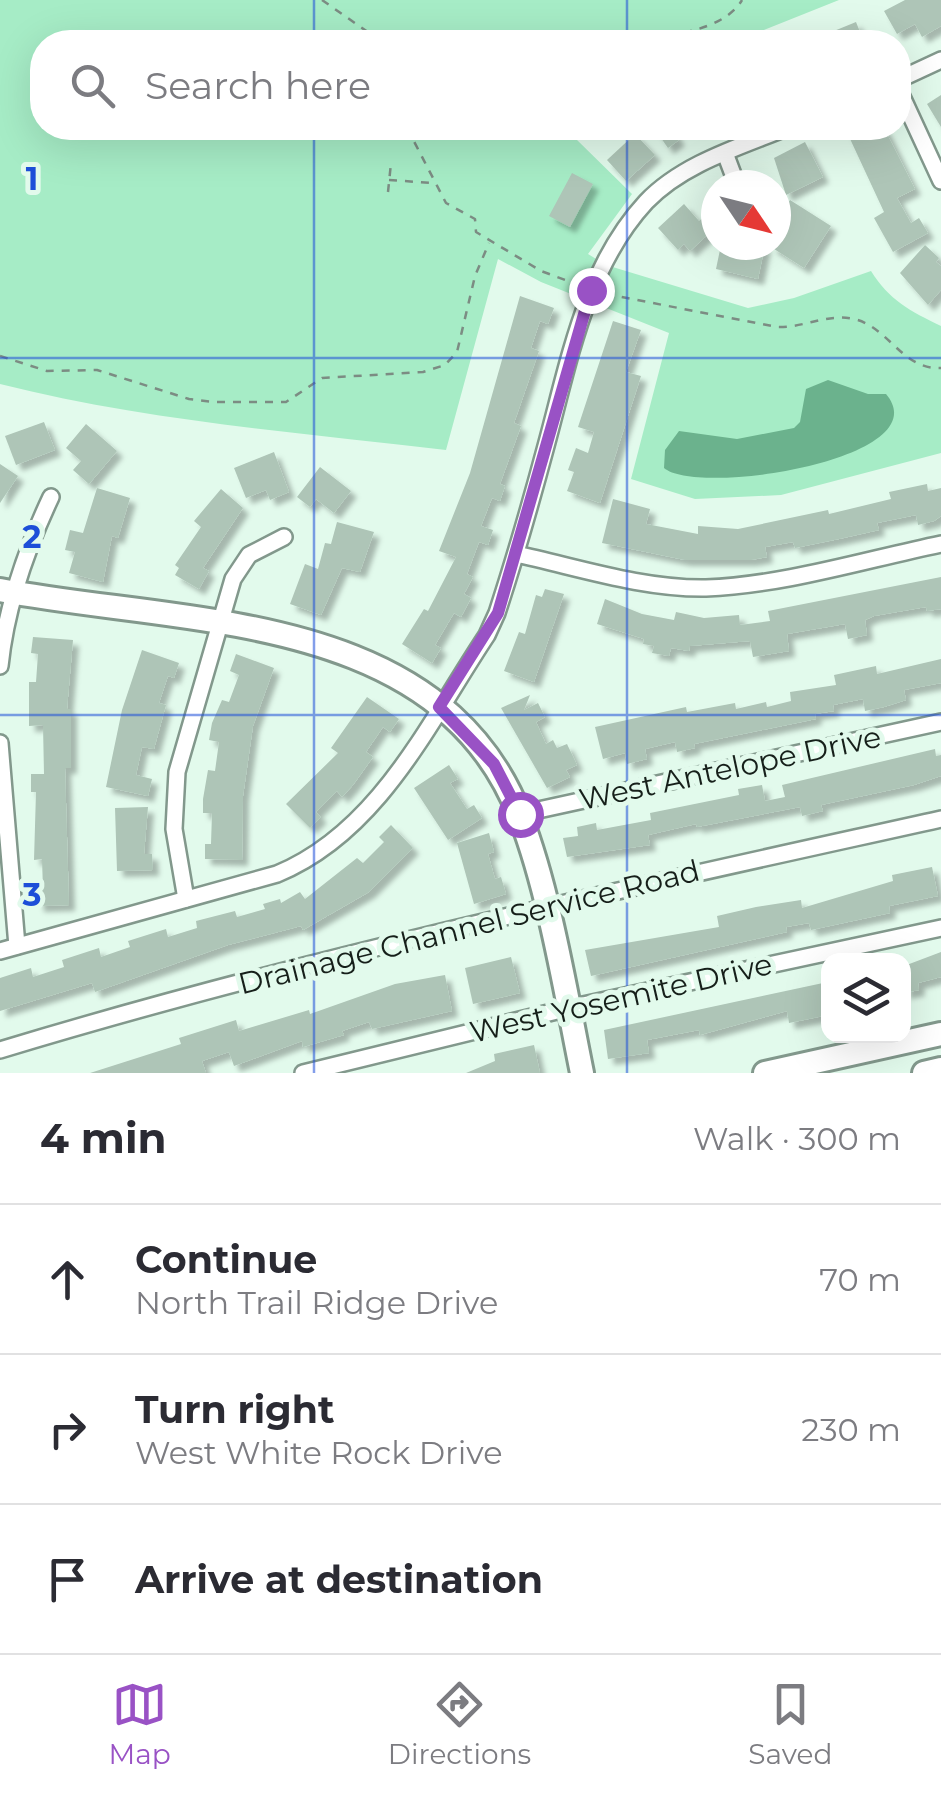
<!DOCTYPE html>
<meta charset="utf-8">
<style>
body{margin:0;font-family:Montserrat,sans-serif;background:#f7f7f7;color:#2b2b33}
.controls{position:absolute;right:30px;bottom:30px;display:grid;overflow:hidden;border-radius:20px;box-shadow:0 10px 40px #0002}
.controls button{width:90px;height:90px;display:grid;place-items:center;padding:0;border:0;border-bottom:2px solid #e1e1e2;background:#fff;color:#2b2b33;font:50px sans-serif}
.compass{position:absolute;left:701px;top:170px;width:90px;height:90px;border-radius:50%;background:#fff;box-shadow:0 10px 40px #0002;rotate:125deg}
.stop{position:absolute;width:30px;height:30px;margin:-22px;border:8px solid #9952c5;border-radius:50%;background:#fff}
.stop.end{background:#9952c5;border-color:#fff;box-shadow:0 2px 10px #0008}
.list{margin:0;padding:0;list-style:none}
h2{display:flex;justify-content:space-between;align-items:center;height:130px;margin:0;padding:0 40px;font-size:42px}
h2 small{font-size:32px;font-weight:400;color:#7c7c81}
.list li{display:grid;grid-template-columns:65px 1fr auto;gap:30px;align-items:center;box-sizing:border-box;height:150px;padding:0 40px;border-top:2px solid #e1e1e2}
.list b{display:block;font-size:38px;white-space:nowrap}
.list p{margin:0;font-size:32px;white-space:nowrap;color:#7c7c81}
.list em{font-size:32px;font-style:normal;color:#7c7c81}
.icon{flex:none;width:55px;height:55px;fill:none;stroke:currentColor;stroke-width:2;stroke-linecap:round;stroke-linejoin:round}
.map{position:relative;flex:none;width:941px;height:1073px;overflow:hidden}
.search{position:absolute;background:#fff;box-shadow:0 10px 40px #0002;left:30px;right:30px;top:30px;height:110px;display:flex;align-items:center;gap:25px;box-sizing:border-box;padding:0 35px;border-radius:40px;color:#7c7c81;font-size:38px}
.sheet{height:580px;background:#fff}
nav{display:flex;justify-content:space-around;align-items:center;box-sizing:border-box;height:140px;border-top:2px solid #e1e1e2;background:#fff;font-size:28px;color:#7c7c81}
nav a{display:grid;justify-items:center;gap:5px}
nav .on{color:#9952c5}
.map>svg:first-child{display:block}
.green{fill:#a6ecc6}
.water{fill:#6bb28d}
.building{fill:#aec5b7;filter:url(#shadow)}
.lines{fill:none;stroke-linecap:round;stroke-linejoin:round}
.street-casing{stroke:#82988c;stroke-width:20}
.secondary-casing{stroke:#82988c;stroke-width:28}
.path{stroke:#7c8c83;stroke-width:2.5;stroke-dasharray:8 8;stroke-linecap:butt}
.street{stroke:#fff;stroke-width:15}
.secondary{stroke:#fff;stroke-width:22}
.route{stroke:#9952c5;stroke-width:12}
.grid{fill:none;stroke:#1d4ed8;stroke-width:2.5;stroke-opacity:0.55}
.labels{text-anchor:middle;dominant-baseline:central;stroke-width:10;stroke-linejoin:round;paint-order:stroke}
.street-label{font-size:30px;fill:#161f1a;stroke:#e2faec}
.grid-label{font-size:32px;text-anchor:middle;font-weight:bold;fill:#1d4ed8;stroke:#e2faec;stroke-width:10;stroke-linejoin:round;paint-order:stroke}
</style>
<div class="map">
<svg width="941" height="1073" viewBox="0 0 941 1073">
<defs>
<filter id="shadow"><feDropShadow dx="6" dy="6" stdDeviation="2.5" flood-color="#0004"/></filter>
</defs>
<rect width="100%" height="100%" fill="#e2faec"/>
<path class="green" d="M0,0H839L734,42H42V128H587L576,139L632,194L588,254L606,265L748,308L794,298L871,271C889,300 910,311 941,326V453L781,495L695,499L631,479L669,333L541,282L498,259L446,450C296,432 146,421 0,384Z"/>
<path class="water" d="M828,380L868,394H886C941,459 698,497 664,468L665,450L679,431L737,439L794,428L800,422L806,389Z"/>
<g class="building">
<polygon points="905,0 941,0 941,26 922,37 915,24 897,34 884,11"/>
<polygon points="856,22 864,42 807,42"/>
<polygon points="941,95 941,127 927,104"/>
<polygon points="654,128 671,128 679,140 668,148"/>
<polygon points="845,128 884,128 915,189 897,198 911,223 919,218 928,233 893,252 874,218 884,212"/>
<polygon points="635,134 655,155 626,181 607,160"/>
<polygon points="805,142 823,177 786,195 774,158"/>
<polygon points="572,173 593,184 570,227 549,216"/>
<polygon points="790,200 831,226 804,268 771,247 786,223 779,218"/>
<polygon points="684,204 699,221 708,213 716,221 716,227 690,251 684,244 678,250 658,228"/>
<polygon points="721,245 765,245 758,279 716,269"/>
<polygon points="925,245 939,258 936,262 941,266 941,290 928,305 900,273"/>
<polygon points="520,296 554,308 548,324 540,321 531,348 539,351 514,423 521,426 500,484 505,486 500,501 492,498 481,526 493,530 488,545 479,542 467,574 473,577 464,594 471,598 461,617 454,613 435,645 441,648 432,663 402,644 424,609 428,611 456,557 439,551 470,473"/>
<polygon points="613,321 641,330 626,372 641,376 600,503 567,491 574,472 568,470 576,448 588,453 594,432 578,427"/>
<polygon points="44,422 55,450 16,465 5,436"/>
<polygon points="86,424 117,451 89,484 73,470 81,461 66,448"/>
<polygon points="274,452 289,492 270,500 266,490 246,498 234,468"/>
<polygon points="0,464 18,476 0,503"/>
<polygon points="320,467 351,491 334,513 316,499 310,507 297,497"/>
<polygon points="927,484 928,491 941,488 941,516 934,521 918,525 916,515 877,523 879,530 839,539 795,548 793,542 765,547 767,557 751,560 685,560 602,543 613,499 650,509 646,524 698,534 698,526 738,529 828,510 829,514 891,499 889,492"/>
<polygon points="97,488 130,498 118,538 112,536 103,582 69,573 75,552 65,550 70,530 83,533"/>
<polygon points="221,489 243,508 203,568 209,571 199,589 175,575 179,568 175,565 201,527 194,521"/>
<polygon points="337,522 374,532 360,572 342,568 321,615 290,604 305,564 318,569 325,543 331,544"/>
<polygon points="941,577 941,609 927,611 926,607 874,616 865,620 867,635 848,639 845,624 787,634 789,651 753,657 750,641 690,646 689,651 671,648 669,656 652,653 654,646 643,644 644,639 597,624 605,599 642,614 674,620 676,612 704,618 739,615 740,625 770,621 768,611"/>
<polygon points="545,589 564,594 534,682 504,671 519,632 525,634 536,595 542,597"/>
<polygon points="33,637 73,640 67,709 71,709 71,768 65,768 69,905 38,906 37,891 43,890 42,859 34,860 36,792 31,792 31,774 44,774 43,725 29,726 29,682 36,682 38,654 31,653"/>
<polygon points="142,650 179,663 174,678 168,676 159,703 166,705 154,749 142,747 136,775 152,779 148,796 106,787 122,710"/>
<polygon points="236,654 274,668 253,726 243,796 242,860 205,859 205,844 211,844 212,813 203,813 203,799 208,770 215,771 219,742 209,740 212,723 222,700 229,702 239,675 230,671"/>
<polygon points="941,659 941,683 904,690 906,700 884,707 865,711 863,699 833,705 834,711 815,714 816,719 694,744 695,748 677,752 675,742 645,749 647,759 627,764 625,753 603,759 595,727 686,707 687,712 735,703 736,709 766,702 767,707 791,701 790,692 836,685 834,675 876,666 877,674"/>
<polygon points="530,695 524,710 538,703 545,717 536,722 546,744 553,740 557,748 567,744 577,765 566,770 570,777 547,788 501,708"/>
<polygon points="367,697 399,719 390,732 383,727 366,752 373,757 353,785 342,797 337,791 316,812 321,817 310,828 286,804 338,753 331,748"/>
<polygon points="935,749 936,756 941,755 941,776 914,785 821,805 823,811 802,816 800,807 697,827 696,824 648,835 650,845 567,857 563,838 578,836 577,827 596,823 597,830 651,820 650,813 739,795 738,789 762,785 765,801 785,797 782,785"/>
<polygon points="449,765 458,779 450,783 467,809 474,805 482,818 448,840 414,788"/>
<polygon points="148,807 144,854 152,854 153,870 117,871 115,808"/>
<polygon points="391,825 413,848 369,892 303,930 301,926 228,945 95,992 92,983 0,1011 0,978 31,968 33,977 64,967 62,960 99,948 101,957 130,947 128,941 166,929 168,937 197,928 196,921 235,911 237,917 265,909 263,904 280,899 281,903 300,892 305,899 357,858 363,863 384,842 379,837"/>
<polygon points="489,833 494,852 488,854 495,879 501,877 506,894 474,904 457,843"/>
<polygon points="932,867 938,896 889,906 890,913 811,930 809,923 786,927 787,932 591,976 585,950 719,927 717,916 756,907 801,900 802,908 893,881 892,875"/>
<polygon points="941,952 941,977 918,983 919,990 904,993 904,966"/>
<polygon points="511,957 520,993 473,1004 465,968"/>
<polygon points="445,975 452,1011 372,1029 369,1022 342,1031 344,1035 303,1047 302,1041 234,1066 229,1052 202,1061 206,1073 90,1073 181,1044 179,1038 236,1020 239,1031 309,1010 310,1014 395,984"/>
<polygon points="823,983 828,1015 789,1023 787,1011 700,1035 699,1030 647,1040 649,1053 608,1059 604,1030"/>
<polygon points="534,1045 540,1073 466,1073 495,1061 494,1054"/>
</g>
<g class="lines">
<g class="street-casing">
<g id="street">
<polyline points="898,80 941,60"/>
<polyline points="898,88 941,181"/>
<polyline points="725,153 737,185"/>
<path d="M516,554C577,567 642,589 706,588C784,585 864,560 941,544"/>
<path d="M0,666C6,607 26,550 51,497"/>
<polyline points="0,743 17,946"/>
<polyline points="520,814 941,722"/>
<polyline points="186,899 174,829 177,772 233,579 249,555 284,537"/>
<path d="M0,951L277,874C379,832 429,722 487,635L497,613C515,558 531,502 546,446C569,362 585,268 646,202C682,164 739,147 786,128"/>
<path d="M0,1050C310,956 625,889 941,819"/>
<polyline points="303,1073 569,1008 941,928"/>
</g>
</g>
<g class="secondary-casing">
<g id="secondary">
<path d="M0,590C180,625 439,609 520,816C549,890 566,994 582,1073"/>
<polyline points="765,1073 941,1034"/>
<polyline points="924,1073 941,1069"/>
</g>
</g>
<g class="path">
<polyline points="322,0 382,42"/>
<path d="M493,42C515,33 533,39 556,39C605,39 715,46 742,0"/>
<polyline points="407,128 446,203 475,219 476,232 541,271 579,285"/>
<polyline points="389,180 433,183"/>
<polyline points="388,192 391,163"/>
<path d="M606,294L777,327C804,328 827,313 854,319C889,327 902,370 941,368"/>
<polyline points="0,356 47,371 97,370 189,399 214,402 286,402 322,378 423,372 445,365 457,352 475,276 489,243"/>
</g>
<use href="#street" class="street"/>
<use href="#secondary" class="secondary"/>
</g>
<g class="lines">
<polyline class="route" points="520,814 494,764 439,707 498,613 591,290"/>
</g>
<path class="grid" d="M314,0V42M627,0V42M314,128V1073M627,128V1073M0,358H941M0,715H941"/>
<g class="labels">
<g class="street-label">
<text transform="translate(730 768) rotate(-12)">West Antelope Drive</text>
<text transform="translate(469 927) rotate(-14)">Drainage Channel Service Road</text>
<text transform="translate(621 998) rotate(-13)">West Yosemite Drive</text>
</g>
</g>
<g class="grid-label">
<text x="32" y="190">1</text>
<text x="32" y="548">2</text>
<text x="32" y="906">3</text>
</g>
</svg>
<div class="controls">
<button><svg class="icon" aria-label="layers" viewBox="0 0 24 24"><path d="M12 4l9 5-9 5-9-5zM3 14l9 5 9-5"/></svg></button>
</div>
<svg class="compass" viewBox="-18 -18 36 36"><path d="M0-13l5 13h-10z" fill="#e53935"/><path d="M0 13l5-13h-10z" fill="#7c7c81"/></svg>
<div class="stop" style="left:520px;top:814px"></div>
<div class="stop end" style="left:591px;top:290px"></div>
<div class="search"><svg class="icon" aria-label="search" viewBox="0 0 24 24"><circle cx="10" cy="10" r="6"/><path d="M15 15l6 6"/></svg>Search here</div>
</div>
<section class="sheet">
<h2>4 min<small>Walk · 300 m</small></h2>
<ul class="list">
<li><svg class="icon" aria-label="ahead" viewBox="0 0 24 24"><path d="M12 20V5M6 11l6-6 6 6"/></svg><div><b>Continue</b><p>North Trail Ridge Drive</p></div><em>70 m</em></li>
<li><svg class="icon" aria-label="right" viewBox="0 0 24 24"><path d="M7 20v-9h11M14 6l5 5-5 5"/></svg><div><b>Turn right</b><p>West White Rock Drive</p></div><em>230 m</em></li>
<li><svg class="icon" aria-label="arrive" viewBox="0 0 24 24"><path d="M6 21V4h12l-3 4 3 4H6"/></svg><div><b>Arrive at destination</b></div></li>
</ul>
</section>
<nav>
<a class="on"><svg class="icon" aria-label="map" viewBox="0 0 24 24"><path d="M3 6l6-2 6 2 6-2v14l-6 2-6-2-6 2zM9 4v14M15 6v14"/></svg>Map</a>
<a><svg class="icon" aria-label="directions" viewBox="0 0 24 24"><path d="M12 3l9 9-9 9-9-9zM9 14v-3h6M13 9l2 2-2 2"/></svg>Directions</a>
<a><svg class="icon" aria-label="saved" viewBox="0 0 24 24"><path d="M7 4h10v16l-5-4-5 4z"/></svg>Saved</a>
</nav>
